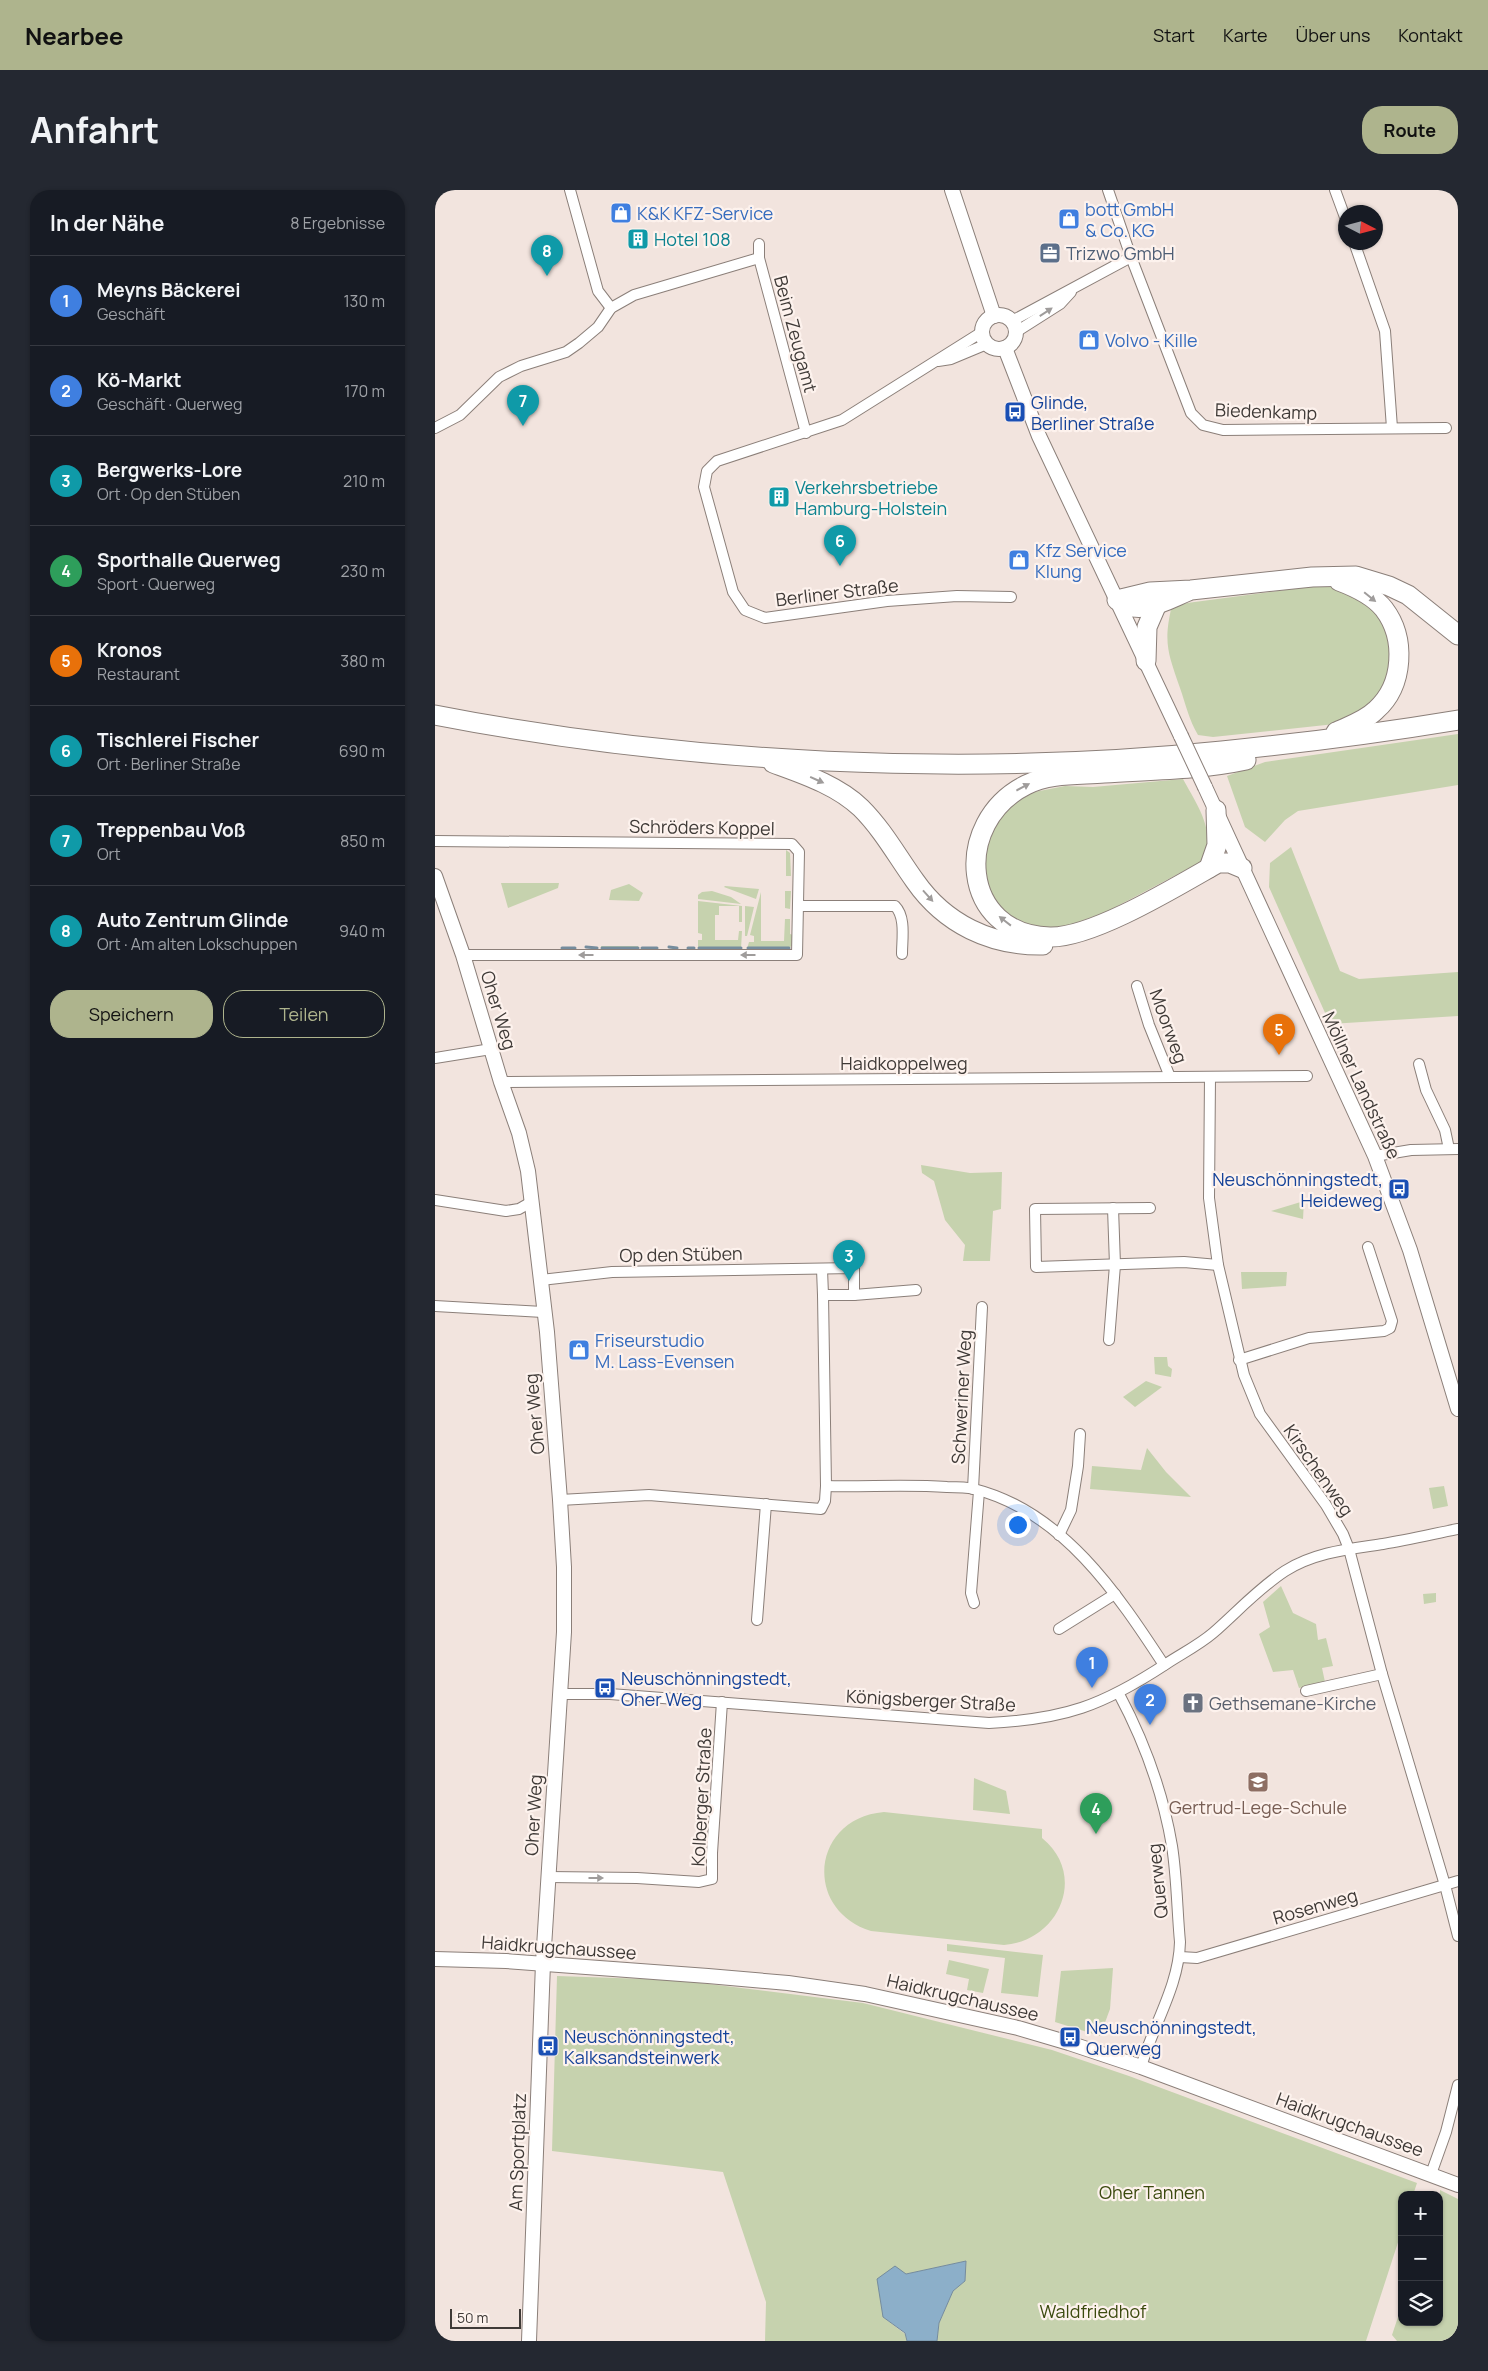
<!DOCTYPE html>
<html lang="de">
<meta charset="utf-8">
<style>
body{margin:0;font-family:Manrope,sans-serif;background:#242831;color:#f1f3f6}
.controls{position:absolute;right:15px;bottom:15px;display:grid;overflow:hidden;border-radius:10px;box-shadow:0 1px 4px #0004}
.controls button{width:45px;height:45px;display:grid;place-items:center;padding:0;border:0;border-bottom:1px solid #363941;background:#171b24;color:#f1f3f6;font:25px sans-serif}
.compass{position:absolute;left:903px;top:15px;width:45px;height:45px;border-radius:50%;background:#171b24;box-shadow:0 1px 4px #0004;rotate:96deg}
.scale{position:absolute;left:15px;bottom:12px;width:71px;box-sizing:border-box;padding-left:5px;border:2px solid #3f3a37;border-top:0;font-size:14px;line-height:18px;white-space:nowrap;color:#3f3a37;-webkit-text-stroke:4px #fdf2ed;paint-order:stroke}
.you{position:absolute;left:582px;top:1334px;width:18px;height:18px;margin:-12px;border:4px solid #fff;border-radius:50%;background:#1a73e8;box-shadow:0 0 0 8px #1a73e833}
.badge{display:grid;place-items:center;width:32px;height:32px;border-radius:50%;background:#aeb48d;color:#fff;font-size:16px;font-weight:700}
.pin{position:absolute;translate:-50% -41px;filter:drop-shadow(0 1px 2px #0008)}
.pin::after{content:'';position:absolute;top:26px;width:18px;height:15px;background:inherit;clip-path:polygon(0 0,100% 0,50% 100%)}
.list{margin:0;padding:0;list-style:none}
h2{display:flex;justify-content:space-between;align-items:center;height:65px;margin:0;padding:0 20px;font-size:21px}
h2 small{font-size:16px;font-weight:400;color:#9ea1a6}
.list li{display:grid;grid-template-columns:32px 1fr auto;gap:15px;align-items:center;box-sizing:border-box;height:90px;padding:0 20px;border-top:1px solid #363941}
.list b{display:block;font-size:19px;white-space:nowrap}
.list p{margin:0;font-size:16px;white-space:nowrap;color:#9ea1a6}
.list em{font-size:16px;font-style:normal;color:#9ea1a6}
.actions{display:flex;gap:10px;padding:15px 20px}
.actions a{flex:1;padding:11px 0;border:1px solid #aeb48d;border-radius:20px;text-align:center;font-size:18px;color:#aeb48d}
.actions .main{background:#aeb48d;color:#111}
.icon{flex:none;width:28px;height:28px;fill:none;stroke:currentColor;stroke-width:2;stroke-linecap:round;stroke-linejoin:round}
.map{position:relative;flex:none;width:1023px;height:2151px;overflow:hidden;border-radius:20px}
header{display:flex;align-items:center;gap:30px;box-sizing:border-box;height:70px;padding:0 25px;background:#aeb48d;color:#111}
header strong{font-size:24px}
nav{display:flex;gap:28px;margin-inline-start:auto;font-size:18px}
.intro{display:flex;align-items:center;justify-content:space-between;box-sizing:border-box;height:120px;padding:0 30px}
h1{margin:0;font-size:35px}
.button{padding:12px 22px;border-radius:20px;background:#aeb48d;color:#111;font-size:18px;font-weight:700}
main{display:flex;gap:30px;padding:0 30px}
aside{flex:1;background:#171b24;border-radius:20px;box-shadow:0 1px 4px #0004}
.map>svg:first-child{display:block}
.green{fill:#c6d2ae}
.water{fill:#8cafc9;stroke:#758c9d}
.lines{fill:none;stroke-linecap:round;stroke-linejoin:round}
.stream{stroke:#758c9d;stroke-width:3}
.street-casing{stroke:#8b7f79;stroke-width:12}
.secondary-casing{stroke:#8b7f79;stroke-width:16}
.highway-casing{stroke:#8b7f79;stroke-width:21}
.street{stroke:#fff;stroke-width:10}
.secondary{stroke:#fff;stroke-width:14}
.highway{stroke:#fff;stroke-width:19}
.secondary-bridge-casing{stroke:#8b7f79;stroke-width:16;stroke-linecap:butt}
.secondary-bridge{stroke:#fff;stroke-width:14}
.oneway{fill:#9f9c9b}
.labels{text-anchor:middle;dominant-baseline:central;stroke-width:4.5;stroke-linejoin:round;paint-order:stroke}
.shop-label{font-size:18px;fill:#366cbe;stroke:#fdf2ed;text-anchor:start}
.culture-label{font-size:18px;fill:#0d838f;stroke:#fdf2ed;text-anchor:start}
.service-label{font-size:18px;fill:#4e5e75;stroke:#fdf2ed;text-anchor:start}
.street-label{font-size:18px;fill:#3f3a37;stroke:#fdf2ed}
.transit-label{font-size:18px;fill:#164399;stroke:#fdf2ed;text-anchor:start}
.worship-label{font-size:18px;fill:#5b616d;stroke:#fdf2ed;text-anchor:start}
.education-label{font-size:18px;fill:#785e54;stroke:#fdf2ed}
.park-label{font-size:18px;fill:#3b4a0e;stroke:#fdf2ed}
</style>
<header>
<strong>Nearbee</strong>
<nav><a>Start</a><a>Karte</a><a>Über uns</a><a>Kontakt</a></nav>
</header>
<div class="intro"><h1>Anfahrt</h1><a class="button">Route</a></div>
<main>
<aside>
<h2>In der Nähe<small>8 Ergebnisse</small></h2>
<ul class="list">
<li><span class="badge" style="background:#3f7fe0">1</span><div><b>Meyns Bäckerei</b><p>Geschäft</p></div><em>130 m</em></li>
<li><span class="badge" style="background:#3f7fe0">2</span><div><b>Kö-Markt</b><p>Geschäft · Querweg</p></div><em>170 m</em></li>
<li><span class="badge" style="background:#0f9aa8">3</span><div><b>Bergwerks-Lore</b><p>Ort · Op den Stüben</p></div><em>210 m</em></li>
<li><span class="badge" style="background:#2e9e5b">4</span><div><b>Sporthalle Querweg</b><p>Sport · Querweg</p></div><em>230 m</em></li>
<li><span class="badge" style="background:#e8710a">5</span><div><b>Kronos</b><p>Restaurant</p></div><em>380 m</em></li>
<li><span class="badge" style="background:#0f9aa8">6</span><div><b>Tischlerei Fischer</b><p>Ort · Berliner Straße</p></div><em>690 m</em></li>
<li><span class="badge" style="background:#0f9aa8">7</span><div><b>Treppenbau Voß</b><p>Ort</p></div><em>850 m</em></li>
<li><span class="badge" style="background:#0f9aa8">8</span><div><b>Auto Zentrum Glinde</b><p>Ort · Am alten Lokschuppen</p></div><em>940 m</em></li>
</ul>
<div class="actions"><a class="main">Speichern</a><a>Teilen</a></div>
</aside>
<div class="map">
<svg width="1023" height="2151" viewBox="0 0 1023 2151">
<rect width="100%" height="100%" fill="#f2e4de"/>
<g class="green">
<path d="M888,395L906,396L920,401L954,438L957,477L938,515L900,534L778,547L763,545C754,530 751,515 745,498C733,463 728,453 737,415Z"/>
<polygon points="1023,544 1023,595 863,621 850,630 830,652 810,637 792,586 830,572"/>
<path d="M748,589C762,615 785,646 764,673L671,722L632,736L611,740L592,735L572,726L562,715L550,692L547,673L554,638L589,604L630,596L658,597Z"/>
<polygon points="856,657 905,781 924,789 1023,782 1023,826 895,834 834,697 835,673"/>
<polygon points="351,660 355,663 356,686 351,686"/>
<polygon points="66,693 124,693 123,698 73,718"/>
<polygon points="194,694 208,703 204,711 174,710 176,700"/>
<polygon points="290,696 324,699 321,709 289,697"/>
<polygon points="277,701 296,707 306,714 263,709 263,705 267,702"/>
<polygon points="350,701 356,701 355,719 350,718"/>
<polygon points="326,702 326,751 349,751 350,729 355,729 355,744 358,745 358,755 347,763 344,760 312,759 314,752 319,752 319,746 315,745"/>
<polygon points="263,711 307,716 307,732 304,732 304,716 284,716 284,725 280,725 280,750 303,750 304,741 307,741 306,759 263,759 263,756 272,756 263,756 263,750 267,750 267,744 263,743"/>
<polygon points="310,716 319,717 312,746 310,746"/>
<rect x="166" y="756" width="37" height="3"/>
<polygon points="486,975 535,983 567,982 566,1019 558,1021 555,1071 528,1071 530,1055 510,1030 499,991 487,983"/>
<polygon points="869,1011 868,1029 836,1021"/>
<polygon points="806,1082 852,1082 851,1096 807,1099"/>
<polygon points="719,1167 732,1167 733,1176 737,1179 736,1187 720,1184"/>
<polygon points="711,1191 727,1197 700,1217 688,1207"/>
<polygon points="712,1258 731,1282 756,1307 655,1299 657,1276 706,1280"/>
<polygon points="1009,1296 1013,1316 998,1319 994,1298"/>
<polygon points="846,1396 858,1423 881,1434 883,1450 891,1448 898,1476 887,1478 890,1492 864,1498 858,1480 838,1482 824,1444 835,1437 828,1412"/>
<polygon points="1001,1403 1001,1412 989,1414 988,1404"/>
<polygon points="539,1588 571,1601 575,1624 538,1620"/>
<path d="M449,1622L607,1639V1648C653,1685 624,1751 569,1755L436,1741C367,1719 377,1628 449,1622Z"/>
<polygon points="512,1754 608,1765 603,1807 566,1803 570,1768 512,1761"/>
<polygon points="514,1770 554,1779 548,1803 532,1800 534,1789 511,1784"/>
<polygon points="678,1778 675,1819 665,1846 620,1832 626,1781"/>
<polygon points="122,1786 241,1790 428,1813 617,1860 694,1886 982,1993 978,2005 967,2005 967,2040 931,2151 502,2151 504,2133 518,2101 530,2091 531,2071 471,2084 448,2127 470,2144 472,2151 330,2151 331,2112 288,1982 117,1961"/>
<polygon points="1005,2000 1023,2009 1023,2151 962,2151 957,2145 967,2115 967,2132 1004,2132"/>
</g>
<polygon class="water" points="531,2071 530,2091 518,2101 504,2133 502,2151 472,2151 470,2143 448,2127 442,2089 460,2076 471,2084"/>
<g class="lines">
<g class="stream">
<polyline points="151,757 162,758"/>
<polyline points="234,757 242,758"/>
<polyline points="127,758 140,758"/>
<polyline points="167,758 203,758"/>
<polyline points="207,758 222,758"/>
<polyline points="253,758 259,758"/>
<polyline points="264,758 306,758"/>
<polyline points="313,758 354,758"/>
</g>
<g class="street-casing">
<g id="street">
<polyline points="135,0 163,101 176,118"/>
<polyline points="673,0 696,67 756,223 768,235 788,240 1011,238"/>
<polyline points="900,0 911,30"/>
<polyline points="919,52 950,141 957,238"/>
<polyline points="324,54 324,68 371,243"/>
<polyline points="577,131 696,67"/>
<polyline points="547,142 407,230 282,271 272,281 269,297 298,402 310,420 330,428 452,411 522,406 576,407"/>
<polyline points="581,142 625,114 636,102"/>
<polyline points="503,171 516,169 552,154"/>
<polyline points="0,238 25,225 64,187 86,176 131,162 144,153 163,137 176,118 199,105 324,68"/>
<polyline points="0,651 357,654 364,662 362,765 28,765"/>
<path d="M363,716H460C471,727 467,749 467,764"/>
<polyline points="702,796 714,835 735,887"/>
<polyline points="0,868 56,859"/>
<polyline points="984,874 991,900 1010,940 1014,959"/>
<polyline points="775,887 774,1008 783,1075 809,1185 825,1224 891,1315 908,1344 914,1359 947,1484 1010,1695 1023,1746"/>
<polyline points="66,892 872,886"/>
<polyline points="940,966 976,960 1023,959"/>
<polyline points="0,1010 71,1021 84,1019 98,1011"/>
<polyline points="715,1018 600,1019 601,1077 749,1072 783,1075"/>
<polyline points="387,1079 388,1105"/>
<polyline points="106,1090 177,1082 419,1078 419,1105 388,1105 391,1296 390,1311 386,1319 214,1305 125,1310"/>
<polyline points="419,1105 481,1100"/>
<polyline points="0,1116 108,1122"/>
<polyline points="674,1150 680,1075 678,1018"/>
<polyline points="804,1170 874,1148 949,1141 955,1138 957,1131 933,1057"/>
<path d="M391,1296C431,1297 472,1294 512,1297C521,1297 531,1297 539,1299C627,1321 682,1403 729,1475"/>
<polyline points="538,1299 547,1117"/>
<polyline points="624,1345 636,1320 643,1276 645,1244"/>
<polyline points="539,1413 536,1403 544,1301"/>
<polyline points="322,1430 331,1314"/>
<polyline points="624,1439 680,1404"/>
<polyline points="871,1501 947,1484"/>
<path d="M126,1504H175L554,1533C630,1529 667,1516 731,1474C746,1464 764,1455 778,1443C802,1422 824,1398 850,1381C880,1362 915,1359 948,1354C973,1350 998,1344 1023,1339"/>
<path d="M684,1504C709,1551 728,1603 737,1656C742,1688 742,1720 745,1752C744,1796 718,1835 706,1877"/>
<polyline points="113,1687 202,1688 264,1692 277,1689 277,1663 287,1512"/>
<polyline points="745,1767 762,1768 1023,1691"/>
<polyline points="996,1984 1011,1942 1023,1895"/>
</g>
</g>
<g class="secondary-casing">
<g id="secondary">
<polyline points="517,0 559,126"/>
<circle cx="564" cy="142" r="17"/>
<polyline points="570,158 604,246 746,546"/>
<polyline points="770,597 940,966 975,1060 1023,1219"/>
<polyline points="0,686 28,765 66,892 84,943 93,981 112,1142 125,1310 129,1377 129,1442 108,1773 94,2151"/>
<polyline points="0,1769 71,1771 273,1786 353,1793 430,1804 583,1838 634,1853 706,1877 1023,1995"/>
</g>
</g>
<g class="highway-casing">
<g id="highway">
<path d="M756,400C733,409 705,428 682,410L715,402L756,400L877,387L921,386L954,396L973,405L1023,445"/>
<polyline points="711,471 712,437 722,414"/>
<path d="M0,525C251,574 533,587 787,561C866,553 945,543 1023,530"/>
<path d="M901,542C914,536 930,531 941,520C969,495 971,448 949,419C938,405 920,397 904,391"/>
<path d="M338,573C368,584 402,595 426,618C448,640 462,666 480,691C510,734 556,756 608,755"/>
<polyline points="774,678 782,655 781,620"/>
<path d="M807,678L795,673H783C744,695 658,748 615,747C525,745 517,632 591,595C614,583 643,585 669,583C716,580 765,580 811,570"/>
</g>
</g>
<use href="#street" class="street"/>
<use href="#secondary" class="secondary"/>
<use href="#highway" class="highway"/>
<g class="secondary-bridge-casing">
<polyline id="secondary-bridge" points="746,546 770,597"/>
</g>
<use href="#secondary-bridge" class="secondary-bridge"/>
</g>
<defs><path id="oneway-solid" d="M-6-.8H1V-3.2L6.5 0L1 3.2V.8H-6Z" transform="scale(1.25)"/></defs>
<g class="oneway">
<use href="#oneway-solid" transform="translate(611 122) rotate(-33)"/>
<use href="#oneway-solid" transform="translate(935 407) rotate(39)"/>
<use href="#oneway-solid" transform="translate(382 590) rotate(24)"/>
<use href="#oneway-solid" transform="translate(588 597) rotate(-28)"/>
<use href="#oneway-solid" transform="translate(493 706) rotate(48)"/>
<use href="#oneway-solid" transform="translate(570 731) rotate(-142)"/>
<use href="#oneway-solid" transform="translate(151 765) rotate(180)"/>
<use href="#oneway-solid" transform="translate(313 765) rotate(-180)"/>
<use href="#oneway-solid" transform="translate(161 1688)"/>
</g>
<defs>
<g id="shop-square" transform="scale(1.125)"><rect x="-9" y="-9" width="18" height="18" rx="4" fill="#3f7fe0" stroke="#fdf2ed"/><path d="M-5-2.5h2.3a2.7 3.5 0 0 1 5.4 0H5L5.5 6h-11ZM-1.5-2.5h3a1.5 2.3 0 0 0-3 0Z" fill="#fff"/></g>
<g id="building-square" transform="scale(1.125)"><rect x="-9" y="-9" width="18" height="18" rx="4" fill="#0f9aa8" stroke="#fdf2ed"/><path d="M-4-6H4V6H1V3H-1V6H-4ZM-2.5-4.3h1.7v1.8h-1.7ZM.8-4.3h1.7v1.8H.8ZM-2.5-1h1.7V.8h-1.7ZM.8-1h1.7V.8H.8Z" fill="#fff"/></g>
<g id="office-square" transform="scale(1.125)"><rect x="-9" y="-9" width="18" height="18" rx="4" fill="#5c6f8a" stroke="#fdf2ed"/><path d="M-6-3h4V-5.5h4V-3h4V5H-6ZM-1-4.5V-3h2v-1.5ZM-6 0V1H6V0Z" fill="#fff"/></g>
<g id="bus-square" transform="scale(1.125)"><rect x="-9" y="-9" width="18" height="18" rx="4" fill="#1a4fb4" stroke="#fdf2ed"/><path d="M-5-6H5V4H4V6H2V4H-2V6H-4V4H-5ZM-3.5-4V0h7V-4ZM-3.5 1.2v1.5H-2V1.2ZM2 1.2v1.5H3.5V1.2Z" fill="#fff"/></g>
<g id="church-square" transform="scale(1.125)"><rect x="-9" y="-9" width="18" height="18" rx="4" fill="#6b7280" stroke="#fdf2ed"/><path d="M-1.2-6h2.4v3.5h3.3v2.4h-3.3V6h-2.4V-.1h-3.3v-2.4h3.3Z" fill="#fff"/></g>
<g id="school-square" transform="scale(1.125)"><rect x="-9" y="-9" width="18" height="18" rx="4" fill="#8d6e63" stroke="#fdf2ed"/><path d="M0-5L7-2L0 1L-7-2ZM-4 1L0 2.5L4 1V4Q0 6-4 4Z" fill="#fff"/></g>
</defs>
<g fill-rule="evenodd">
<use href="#shop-square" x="186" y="23"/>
<use href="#shop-square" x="634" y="29"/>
<use href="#building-square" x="203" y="49"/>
<use href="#office-square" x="615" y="63"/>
<use href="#shop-square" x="654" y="150"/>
<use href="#bus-square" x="580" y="222"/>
<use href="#building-square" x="344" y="307"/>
<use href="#shop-square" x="584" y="370"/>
<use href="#bus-square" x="964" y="999"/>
<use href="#shop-square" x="144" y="1160"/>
<use href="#bus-square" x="170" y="1498"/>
<use href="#church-square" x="758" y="1513"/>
<use href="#school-square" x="823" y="1592"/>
<use href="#bus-square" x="635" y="1847"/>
<use href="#bus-square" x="113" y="1856"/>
</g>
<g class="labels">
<g class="shop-label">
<text x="650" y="19">bott GmbH<tspan x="650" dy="21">&amp; Co. KG</tspan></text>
<text x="202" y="23">K&amp;K KFZ-Service</text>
<text x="670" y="150">Volvo - Kille</text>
<text x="600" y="360">Kfz Service<tspan x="600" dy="21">Klung</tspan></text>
<text x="160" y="1150">Friseurstudio<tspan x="160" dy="21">M. Lass-Evensen</tspan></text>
</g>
<g class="culture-label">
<text x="219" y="49">Hotel 108</text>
<text x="360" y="297">Verkehrsbetriebe<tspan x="360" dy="21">Hamburg-Holstein</tspan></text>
</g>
<g class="service-label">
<text x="631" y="63">Trizwo GmbH</text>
</g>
<g class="street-label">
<text transform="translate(361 144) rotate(75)">Beim Zeugamt</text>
<text transform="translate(831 221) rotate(2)">Biedenkamp</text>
<text transform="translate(402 402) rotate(-7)">Berliner Straße</text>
<text transform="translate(267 637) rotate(1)">Schröders Koppel</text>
<text transform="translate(64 820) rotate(73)">Oher Weg</text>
<text transform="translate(734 836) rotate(70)">Moorweg</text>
<text x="469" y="873">Haidkoppelweg</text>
<text transform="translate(927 895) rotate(65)">Möllner Landstraße</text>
<text transform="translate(246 1064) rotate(-1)">Op den Stüben</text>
<text transform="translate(526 1207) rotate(-87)">Schweriner Weg</text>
<text transform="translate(99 1224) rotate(-95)">Oher Weg</text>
<text transform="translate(884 1280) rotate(55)">Kirschenweg</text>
<text transform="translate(496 1510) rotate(3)">Königsberger Straße</text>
<text transform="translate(266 1607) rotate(-87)">Kolberger Straße</text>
<text transform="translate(98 1625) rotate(-87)">Oher Weg</text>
<text transform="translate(722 1691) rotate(-96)">Querweg</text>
<text transform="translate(880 1716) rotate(-16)">Rosenweg</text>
<text transform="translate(124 1757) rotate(4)">Haidkrugchaussee</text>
<text transform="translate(528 1807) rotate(13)">Haidkrugchaussee</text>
<text transform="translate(915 1934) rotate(20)">Haidkrugchaussee</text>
<text transform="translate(82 1962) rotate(-88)">Am Sportplatz</text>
</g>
<g class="transit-label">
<text x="596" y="212">Glinde,<tspan x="596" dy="21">Berliner Straße</tspan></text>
<text x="948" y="989" text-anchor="end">Neuschönningstedt,<tspan x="948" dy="21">Heideweg</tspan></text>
<text x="186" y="1488">Neuschönningstedt,<tspan x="186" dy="21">Oher Weg</tspan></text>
<text x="651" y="1837">Neuschönningstedt,<tspan x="651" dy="21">Querweg</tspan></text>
<text x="129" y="1846">Neuschönningstedt,<tspan x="129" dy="21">Kalksandsteinwerk</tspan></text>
</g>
<g class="worship-label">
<text x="774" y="1513">Gethsemane-Kirche</text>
</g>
<g class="education-label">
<text x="823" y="1617">Gertrud-Lege-Schule</text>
</g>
<g class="park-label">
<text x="717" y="2002">Oher Tannen</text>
<text x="658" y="2121">Waldfriedhof</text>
</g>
</g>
</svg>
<div class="controls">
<button>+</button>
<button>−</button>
<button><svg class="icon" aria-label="layers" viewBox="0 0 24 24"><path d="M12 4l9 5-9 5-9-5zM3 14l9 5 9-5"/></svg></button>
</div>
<svg class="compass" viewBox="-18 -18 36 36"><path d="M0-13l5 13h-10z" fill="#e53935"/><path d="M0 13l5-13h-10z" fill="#9ea1a6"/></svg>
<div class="scale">50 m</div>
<div class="you"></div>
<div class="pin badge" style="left:657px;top:1498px;background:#3f7fe0">1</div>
<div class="pin badge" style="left:715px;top:1535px;background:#3f7fe0">2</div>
<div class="pin badge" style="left:414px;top:1091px;background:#0f9aa8">3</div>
<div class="pin badge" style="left:661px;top:1644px;background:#2e9e5b">4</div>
<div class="pin badge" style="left:844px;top:865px;background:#e8710a">5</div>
<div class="pin badge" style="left:405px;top:376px;background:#0f9aa8">6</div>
<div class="pin badge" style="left:88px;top:236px;background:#0f9aa8">7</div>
<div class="pin badge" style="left:112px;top:86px;background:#0f9aa8">8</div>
</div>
</main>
